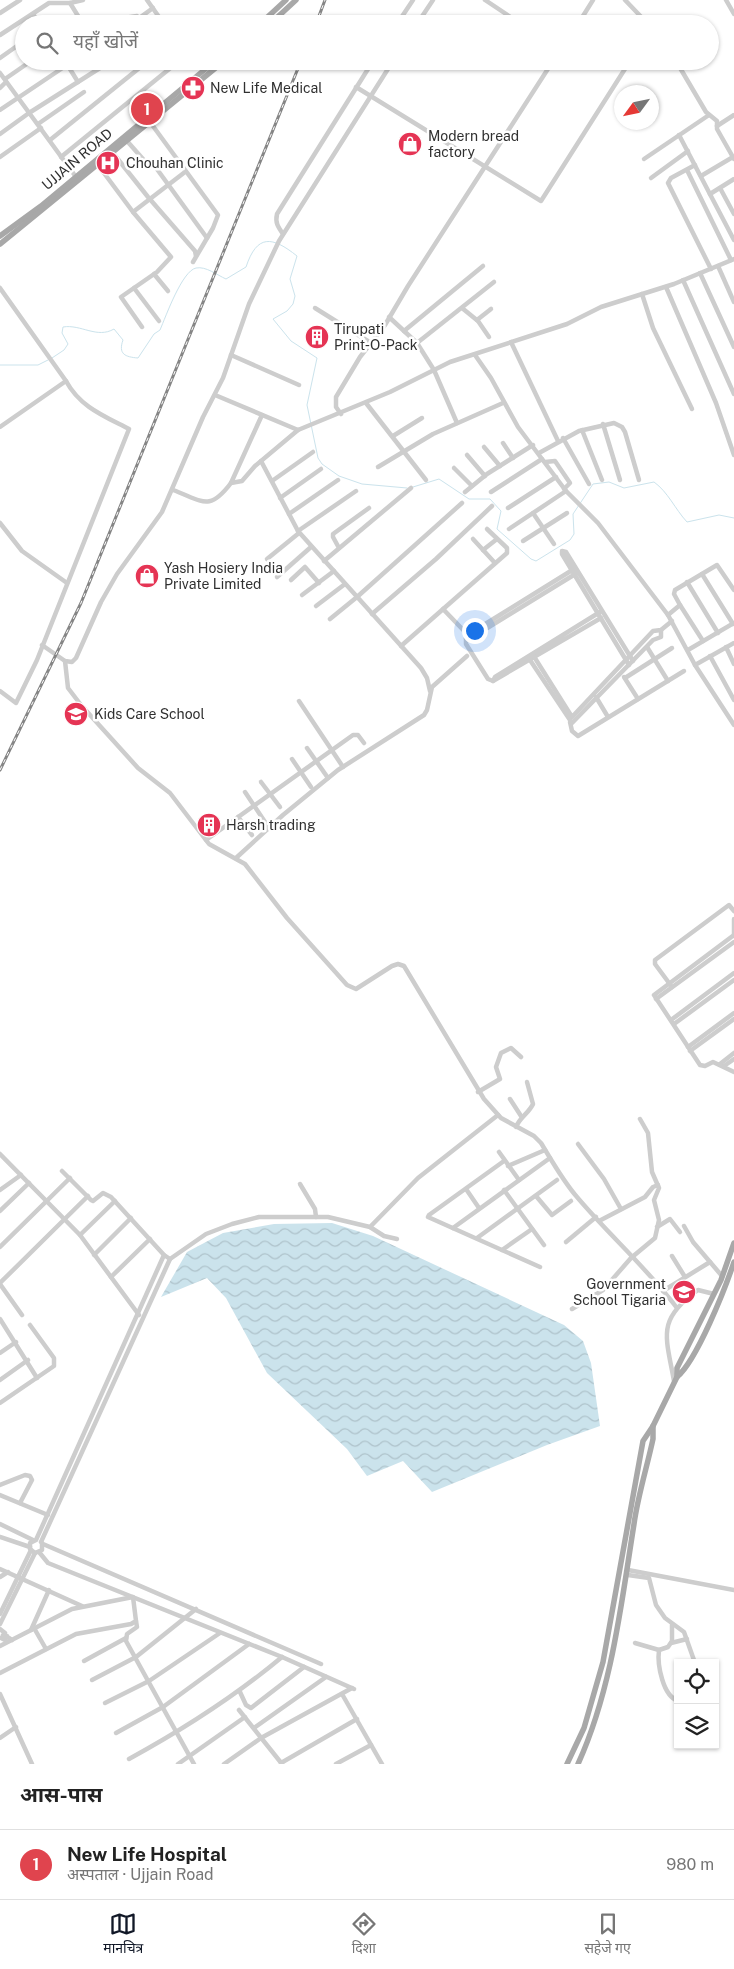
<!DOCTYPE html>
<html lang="hi">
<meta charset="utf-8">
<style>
body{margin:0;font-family:"Public Sans","Noto Sans Devanagari",sans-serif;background:#f6f6f6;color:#222}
.controls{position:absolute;right:15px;bottom:15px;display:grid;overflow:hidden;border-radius:0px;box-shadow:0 1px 4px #0004}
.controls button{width:45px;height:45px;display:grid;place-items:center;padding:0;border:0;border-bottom:1px solid #e0e0e0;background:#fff;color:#222;font:25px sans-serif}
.compass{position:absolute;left:614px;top:85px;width:45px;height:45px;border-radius:50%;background:#fff;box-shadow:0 1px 4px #0004;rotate:237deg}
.you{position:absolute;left:474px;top:630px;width:18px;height:18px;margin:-12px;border:4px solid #fff;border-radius:50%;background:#1a73e8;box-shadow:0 0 0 8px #1a73e833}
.badge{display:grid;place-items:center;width:32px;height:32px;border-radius:50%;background:#111827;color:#fff;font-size:16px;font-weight:700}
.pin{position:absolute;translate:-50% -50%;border:2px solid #fff;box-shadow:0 1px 5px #0006}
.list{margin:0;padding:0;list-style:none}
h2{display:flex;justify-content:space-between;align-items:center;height:65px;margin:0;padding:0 20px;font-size:21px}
h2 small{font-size:16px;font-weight:400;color:#767676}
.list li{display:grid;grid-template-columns:32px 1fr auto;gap:15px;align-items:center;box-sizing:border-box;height:70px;padding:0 20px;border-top:1px solid #e0e0e0}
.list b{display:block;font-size:19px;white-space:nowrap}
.list p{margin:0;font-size:16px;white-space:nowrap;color:#767676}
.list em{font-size:16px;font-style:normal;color:#767676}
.icon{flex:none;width:28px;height:28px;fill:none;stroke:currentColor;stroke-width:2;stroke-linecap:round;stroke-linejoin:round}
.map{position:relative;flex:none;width:734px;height:1764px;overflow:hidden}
.search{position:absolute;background:#fff;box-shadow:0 1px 4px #0004;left:15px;right:15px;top:15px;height:55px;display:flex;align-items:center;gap:12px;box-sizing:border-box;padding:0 18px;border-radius:28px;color:#767676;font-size:19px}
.sheet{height:135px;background:#fff}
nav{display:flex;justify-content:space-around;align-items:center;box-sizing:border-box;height:70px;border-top:1px solid #e0e0e0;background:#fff;font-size:14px;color:#767676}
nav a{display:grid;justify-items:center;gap:2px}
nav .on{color:#111827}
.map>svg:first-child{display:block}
.water{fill:url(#water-waves)}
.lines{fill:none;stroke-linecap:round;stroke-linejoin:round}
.stream{stroke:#cbe3ec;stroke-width:1}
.minor{stroke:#cdcdcd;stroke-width:4.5}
.major{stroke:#a8a8a8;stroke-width:5.5}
.rail-casing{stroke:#858585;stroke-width:3}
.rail{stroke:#fff;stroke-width:1;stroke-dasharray:4;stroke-linecap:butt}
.labels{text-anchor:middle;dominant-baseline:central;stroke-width:5;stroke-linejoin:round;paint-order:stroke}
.poi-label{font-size:14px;fill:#303030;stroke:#fff;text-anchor:start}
.street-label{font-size:14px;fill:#303030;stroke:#fff}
</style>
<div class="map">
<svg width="734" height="1764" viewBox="0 0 734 1764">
<defs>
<pattern id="water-waves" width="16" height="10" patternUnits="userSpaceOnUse" patternTransform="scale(1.25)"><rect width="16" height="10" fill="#cbe3ec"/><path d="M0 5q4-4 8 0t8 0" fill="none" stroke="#afc3cb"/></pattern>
</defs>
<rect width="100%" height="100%" fill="#fff"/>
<polygon class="water" points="332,1223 373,1236 564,1325 583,1341 591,1363 600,1426 547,1445 432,1492 403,1461 367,1476 347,1449 267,1373 226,1298 207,1278 161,1297 187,1252 223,1233 274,1224"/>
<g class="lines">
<g class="stream">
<path d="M52,358L64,350L68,344L62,333L63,327C81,324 97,339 114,329L123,340C118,354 125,357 138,358L154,334L160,330C166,316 182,271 196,268C206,266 217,275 226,279L246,267C257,234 272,236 297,256L290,279L295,296L293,304L287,311L273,319L291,341L317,358L307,405L318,458L322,464L339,476L362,484L407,488"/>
<polyline points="0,365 38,365 48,360"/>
<path d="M413,487L439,479L469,499H490L501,511L497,529L531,559L536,561L570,540L574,534L573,514L593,484L609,482L624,488L654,482C668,492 675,509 687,522L719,515L734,518"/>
</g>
<g class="minor">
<polyline points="147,0 164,24"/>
<polyline points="485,0 521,24"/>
<polyline points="625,0 648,24"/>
<polyline points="726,0 734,14"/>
<polyline points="70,3 83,24"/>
<polyline points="0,13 20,0"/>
<polyline points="33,14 40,24"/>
<polyline points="84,24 137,16 143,24"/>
<polyline points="131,24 153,8"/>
<polyline points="397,24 413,0"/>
<polyline points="417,24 433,0"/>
<polyline points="578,24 593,0"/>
<polyline points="0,35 49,3 70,3 83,0"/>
<polyline points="0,58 24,41"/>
<polyline points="65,61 78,82"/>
<polyline points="676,61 706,112 717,121 717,129 734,159"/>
<polyline points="0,73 76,177"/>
<polyline points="5,79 31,61"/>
<polyline points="356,87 541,201 630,61"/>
<polyline points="0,88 6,82"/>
<polyline points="0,110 67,65"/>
<polyline points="150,122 218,215 213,228 193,262"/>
<polyline points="38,124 84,92"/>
<polyline points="717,126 734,115"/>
<polyline points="0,134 29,113 111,61"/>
<polyline points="679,135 734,240"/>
<polyline points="50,140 148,61"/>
<polyline points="127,141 150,167"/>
<polyline points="113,153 148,197 195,251 196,256"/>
<polyline points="0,157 41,128"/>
<polyline points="61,157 179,61"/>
<polyline points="644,159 709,115"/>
<polyline points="98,165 133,212 171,257 157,272 121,297 142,327"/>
<polyline points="154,165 207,238"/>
<polyline points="695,165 671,178 668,183 711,269"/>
<polyline points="687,170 731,260"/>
<polyline points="701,176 733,157"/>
<polyline points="651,178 688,151"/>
<polyline points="720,188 734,214"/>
<polyline points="710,194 734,179"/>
<polyline points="133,212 185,172"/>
<path d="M283,234C278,227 275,223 277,214L373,61"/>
<polyline points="718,266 734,302"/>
<polyline points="700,273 734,347"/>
<polyline points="154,274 168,291"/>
<polyline points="683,280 734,394"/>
<polyline points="666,287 716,403 734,455"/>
<path d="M0,288L66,381C80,407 104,416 129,429L37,660L16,703L0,691"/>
<polyline points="134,288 159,321"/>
<polyline points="642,294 653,328 692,409"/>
<polyline points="315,308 371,343"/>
<polyline points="462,308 478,321 489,337"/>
<polyline points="389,317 417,343 434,370 457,423"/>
<polyline points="477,320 491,309"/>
<polyline points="404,331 483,266"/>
<polyline points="511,342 558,441"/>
<polyline points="417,343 494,282"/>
<polyline points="231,355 299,385"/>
<polyline points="475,355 491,378 518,427 566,491 598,523 668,615 695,665 734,725"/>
<polyline points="215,395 298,430 390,392 450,362 567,324 601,307 674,284 734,259"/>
<polyline points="366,403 426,480"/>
<polyline points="341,414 336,407 336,397 360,357 385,325 408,286 553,61"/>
<polyline points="603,424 620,480"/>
<polyline points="0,427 66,381"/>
<polyline points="582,430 602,480"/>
<polyline points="393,436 422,418"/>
<polyline points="563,438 589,484"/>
<polyline points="503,443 513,458"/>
<polyline points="484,447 500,466"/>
<polyline points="539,453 579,431 614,423 622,427 625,432 639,480"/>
<polyline points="467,455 485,476"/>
<polyline points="261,461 298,531 421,668 427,678 430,691"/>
<polyline points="545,462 555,461 570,483 564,489"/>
<polyline points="378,467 433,434 503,403"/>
<polyline points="454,468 472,486"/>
<polyline points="272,481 313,452"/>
<polyline points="231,483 262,415"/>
<path d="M173,490C203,501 209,512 231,483L242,481L255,466L298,430"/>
<polyline points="465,492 487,474 533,445"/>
<polyline points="491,492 542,459"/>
<polyline points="280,498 321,469"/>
<polyline points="508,508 556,477"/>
<polyline points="533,513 554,544"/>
<polyline points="289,514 338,480"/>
<polyline points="0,523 22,551 67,583"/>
<polyline points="509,529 566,491"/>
<polyline points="298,531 356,491"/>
<polyline points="473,539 495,563"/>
<polyline points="523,541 567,513"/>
<polyline points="339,548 333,537 333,534 369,508"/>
<polyline points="483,550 497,539"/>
<polyline points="267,559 299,533"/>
<polyline points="324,561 411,488"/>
<polyline points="574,569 469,634 466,638 471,638 577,573"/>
<polyline points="702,574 733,624"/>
<polyline points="277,577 311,547"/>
<polyline points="291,580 305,567 319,583"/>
<polyline points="687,582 718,633"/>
<polyline points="302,595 334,571"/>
<polyline points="680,605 703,641"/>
<polyline points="316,606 345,584"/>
<polyline points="443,609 468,635"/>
<polyline points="600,612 495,677 493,681 601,618"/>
<polyline points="372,614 436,559 492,506"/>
<polyline points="668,615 680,605 674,594 675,590 717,565 734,590"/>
<polyline points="330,619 357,597 462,503"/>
<polyline points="466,638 466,644 488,679 493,681"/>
<polyline points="42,645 65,661 72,662 76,658 101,602 117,574 162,512 203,417 223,378 249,304 279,241 393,61"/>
<polyline points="401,646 507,553 507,548 487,529"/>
<polyline points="647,647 668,681"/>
<polyline points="726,647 734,664"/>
<polyline points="688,650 734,623"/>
<polyline points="533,655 572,717 653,631 661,630 672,621"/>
<polyline points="710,656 734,700"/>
<polyline points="530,660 572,723 653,640 661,637 661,630"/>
<path d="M65,661L68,688L81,705L138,768L170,793L209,844L245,864L287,918L347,985L356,989L392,966L398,964L404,966L484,1099L501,1118L534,1136L541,1143C552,1161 563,1181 577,1197C609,1235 647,1268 677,1308"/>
<polyline points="629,665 562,554 562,551 566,552 633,661"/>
<polyline points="695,665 734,643"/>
<polyline points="624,677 638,699"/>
<polyline points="625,678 672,648"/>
<polyline points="596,697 608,717"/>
<polyline points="299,701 343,767"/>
<polyline points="570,722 572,731 578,736 684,671"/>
<polyline points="307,748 328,778"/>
<polyline points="292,759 311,787"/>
<polyline points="261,782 280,807"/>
<polyline points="245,792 267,825"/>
<polyline points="238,817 252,835"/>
<polyline points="206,840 353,735 358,735 364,743"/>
<polyline points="236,858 283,815 338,770 424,715 427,710 432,687 467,656"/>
<polyline points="734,919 734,936"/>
<polyline points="734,935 654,995 700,1065 705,1066 713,1062 734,1072"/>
<polyline points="672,987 655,964 655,960 729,905 734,911"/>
<polyline points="656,999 734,942"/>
<polyline points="671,1020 734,973"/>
<polyline points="674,1024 734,980"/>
<polyline points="688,1047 734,1013"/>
<polyline points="690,1051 734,1019"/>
<polyline points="720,1064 734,1053"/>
<polyline points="724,1066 734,1059"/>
<polyline points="478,1092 500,1079 496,1067 501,1053 511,1048 521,1057"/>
<polyline points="510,1099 521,1116"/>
<path d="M516,1127C520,1117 529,1113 533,1104L527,1082"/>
<polyline points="578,1144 604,1179 621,1209"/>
<polyline points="499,1152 519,1180"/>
<polyline points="0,1154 80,1235 139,1315"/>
<polyline points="504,1161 429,1215 428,1217 540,1267"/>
<polyline points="508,1166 545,1150"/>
<polyline points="62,1171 91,1200 93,1201 103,1193 111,1197 164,1255 170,1259 206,1234 232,1224 259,1217 328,1217 370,1227 418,1178 498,1115"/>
<polyline points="300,1184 315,1209 316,1217"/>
<polyline points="466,1189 479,1208"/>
<polyline points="0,1190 21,1175"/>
<polyline points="504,1190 544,1245"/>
<polyline points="536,1196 552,1215 571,1201"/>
<polyline points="0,1211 29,1183"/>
<polyline points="599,1221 645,1197 653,1187 658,1185"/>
<polyline points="684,1226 693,1242 722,1276"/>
<polyline points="370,1227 384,1236 397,1239"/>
<polyline points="657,1227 670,1219 680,1232"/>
<polyline points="453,1228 550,1158"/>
<polyline points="80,1235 115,1201"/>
<polyline points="477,1238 557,1180"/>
<polyline points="566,1242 596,1217"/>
<polyline points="0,1247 70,1178"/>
<polyline points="502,1250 532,1229"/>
<polyline points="94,1255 131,1218"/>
<polyline points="672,1256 685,1277"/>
<polyline points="111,1277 150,1239"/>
<polyline points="0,1283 88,1196"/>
<polyline points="0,1284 22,1315"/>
<polyline points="663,1291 710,1262"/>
<polyline points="572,1309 603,1290 631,1258 655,1238 659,1220 654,1200 659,1188 652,1172 648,1133 640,1119"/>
<polyline points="0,1319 37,1378"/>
<polyline points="0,1353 16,1342"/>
<polyline points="0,1380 28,1360"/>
<path d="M674,1381C666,1336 656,1320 698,1290L714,1294"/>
<polyline points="0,1403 54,1366 54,1358 30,1325"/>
<polyline points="0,1485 25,1475 30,1476 32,1480 20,1503"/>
<polyline points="0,1495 48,1515"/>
<polyline points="0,1524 33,1540"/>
<polyline points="0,1537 30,1547"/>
<polyline points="41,1542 170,1259"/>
<polyline points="43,1544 321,1664"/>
<polyline points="39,1552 48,1563 282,1657 354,1689"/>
<polyline points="35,1553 30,1549 30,1543 36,1540 164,1255"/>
<polyline points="0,1569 82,1606"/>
<polyline points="628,1570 734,1590"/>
<polyline points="628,1575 649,1578 656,1605 665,1618 684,1632 695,1663"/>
<polyline points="0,1577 8,1572"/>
<polyline points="0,1614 31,1550"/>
<polyline points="136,1621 137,1627 127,1634 126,1641 194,1764"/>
<polyline points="0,1624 35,1553 42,1550 42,1543"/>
<polyline points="34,1628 46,1649"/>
<polyline points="0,1629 5,1633 3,1635"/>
<polyline points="31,1630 49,1590"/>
<polyline points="7,1636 5,1640 1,1638 5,1635 12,1640"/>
<polyline points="635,1643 659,1650 668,1647 672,1641 672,1625"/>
<polyline points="671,1643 687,1639"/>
<polyline points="0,1646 72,1609 133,1597 136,1621 131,1624 76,1634 0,1673"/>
<path d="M659,1650C657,1665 663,1696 678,1701"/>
<polyline points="84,1661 126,1638"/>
<polyline points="92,1680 136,1657 196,1609"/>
<polyline points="240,1692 246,1705 251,1708 304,1667"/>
<polyline points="0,1694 32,1764"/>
<polyline points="342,1694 382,1764"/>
<polyline points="105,1703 149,1681 220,1633"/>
<polyline points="239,1710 282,1764"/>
<polyline points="254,1728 326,1677"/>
<polyline points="116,1733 163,1707 249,1644"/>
<polyline points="0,1738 16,1727"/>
<path d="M129,1759C184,1729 234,1697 282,1657"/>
<polyline points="281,1763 357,1719"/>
<polyline points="178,1764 245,1717"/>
<polyline points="224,1764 261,1738 352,1688"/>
<polyline points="336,1764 371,1745"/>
</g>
<g class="major">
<polyline points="260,24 286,0"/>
<polyline points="270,24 296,0"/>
<polyline points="0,236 41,206 215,61"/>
<polyline points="0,244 224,61"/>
<path d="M677,1377C697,1360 725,1289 734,1262"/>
<polyline points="567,1764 584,1728 603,1662 643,1441 653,1426 677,1377 677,1368 721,1280 734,1243"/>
<path d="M578,1764C612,1689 621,1605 634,1524C638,1495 647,1467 653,1439V1426"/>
</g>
<g class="rail-casing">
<g id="rail">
<polyline points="316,24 325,0"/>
<polyline points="0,770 81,603 301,61"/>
</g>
</g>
<use href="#rail" class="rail"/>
</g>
<defs>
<g id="pharmacy-disc" transform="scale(1.25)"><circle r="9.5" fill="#e53454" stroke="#fff"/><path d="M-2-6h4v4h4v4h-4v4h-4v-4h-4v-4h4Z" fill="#fff"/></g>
<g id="shop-disc" transform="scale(1.25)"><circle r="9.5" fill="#e53454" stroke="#fff"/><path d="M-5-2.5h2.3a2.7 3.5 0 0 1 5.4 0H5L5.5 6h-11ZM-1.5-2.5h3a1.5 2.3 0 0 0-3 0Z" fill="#fff"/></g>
<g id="hospital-disc" transform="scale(1.25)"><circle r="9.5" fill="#e53454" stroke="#fff"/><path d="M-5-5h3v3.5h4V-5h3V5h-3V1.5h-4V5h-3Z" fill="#fff"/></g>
<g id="building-disc" transform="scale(1.25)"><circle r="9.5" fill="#e53454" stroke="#fff"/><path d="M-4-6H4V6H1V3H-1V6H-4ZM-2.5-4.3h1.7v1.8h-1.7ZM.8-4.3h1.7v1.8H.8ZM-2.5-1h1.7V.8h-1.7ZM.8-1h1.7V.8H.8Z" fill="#fff"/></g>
<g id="school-disc" transform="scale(1.25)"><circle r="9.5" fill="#e53454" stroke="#fff"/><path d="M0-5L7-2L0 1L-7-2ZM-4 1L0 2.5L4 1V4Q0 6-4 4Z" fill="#fff"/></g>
</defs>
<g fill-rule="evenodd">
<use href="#pharmacy-disc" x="193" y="88"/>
<use href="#shop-disc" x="410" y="144"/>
<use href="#hospital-disc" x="108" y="163"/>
<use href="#building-disc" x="317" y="337"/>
<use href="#shop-disc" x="147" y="576"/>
<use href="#school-disc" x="76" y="714"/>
<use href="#building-disc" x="209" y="825"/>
<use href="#school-disc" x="684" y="1292"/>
</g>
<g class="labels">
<g class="poi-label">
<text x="210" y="88">New Life Medical</text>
<text x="428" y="136">Modern bread<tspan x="428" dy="16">factory</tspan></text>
<text x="126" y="163">Chouhan Clinic</text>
<text x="334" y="329">Tirupati<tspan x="334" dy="16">Print-O-Pack</tspan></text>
<text x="164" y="568">Yash Hosiery India<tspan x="164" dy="16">Private Limited</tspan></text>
<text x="94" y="714">Kids Care School</text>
<text x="226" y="825">Harsh trading</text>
<text x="666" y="1284" text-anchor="end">Government<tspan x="666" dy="16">School Tigaria</tspan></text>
</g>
<g class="street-label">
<text transform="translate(77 159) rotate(-40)">UJJAIN ROAD</text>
</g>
</g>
</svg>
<div class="controls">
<button><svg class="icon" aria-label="locate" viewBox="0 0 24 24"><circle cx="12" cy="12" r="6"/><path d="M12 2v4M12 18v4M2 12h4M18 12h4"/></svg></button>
<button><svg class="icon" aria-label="layers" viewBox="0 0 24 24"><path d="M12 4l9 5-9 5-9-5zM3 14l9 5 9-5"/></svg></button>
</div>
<svg class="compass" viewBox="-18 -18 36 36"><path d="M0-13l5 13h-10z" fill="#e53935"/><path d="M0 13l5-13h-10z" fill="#767676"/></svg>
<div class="you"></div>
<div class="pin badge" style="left:147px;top:109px;background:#e0444e">1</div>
<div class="search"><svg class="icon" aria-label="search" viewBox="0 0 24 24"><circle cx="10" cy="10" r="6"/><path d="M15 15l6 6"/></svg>यहाँ खोजें</div>
</div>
<section class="sheet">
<h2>आस-पास<small></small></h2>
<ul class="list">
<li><span class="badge" style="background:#e0444e">1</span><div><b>New Life Hospital</b><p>अस्पताल · Ujjain Road</p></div><em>980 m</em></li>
</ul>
</section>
<nav>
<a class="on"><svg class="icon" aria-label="map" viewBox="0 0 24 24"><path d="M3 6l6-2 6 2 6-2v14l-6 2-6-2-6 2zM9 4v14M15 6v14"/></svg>मानचित्र</a>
<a><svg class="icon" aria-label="directions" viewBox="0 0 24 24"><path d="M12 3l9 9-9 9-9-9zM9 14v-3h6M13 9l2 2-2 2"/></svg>दिशा</a>
<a><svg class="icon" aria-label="saved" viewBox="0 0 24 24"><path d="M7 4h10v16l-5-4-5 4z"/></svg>सहेजे गए</a>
</nav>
